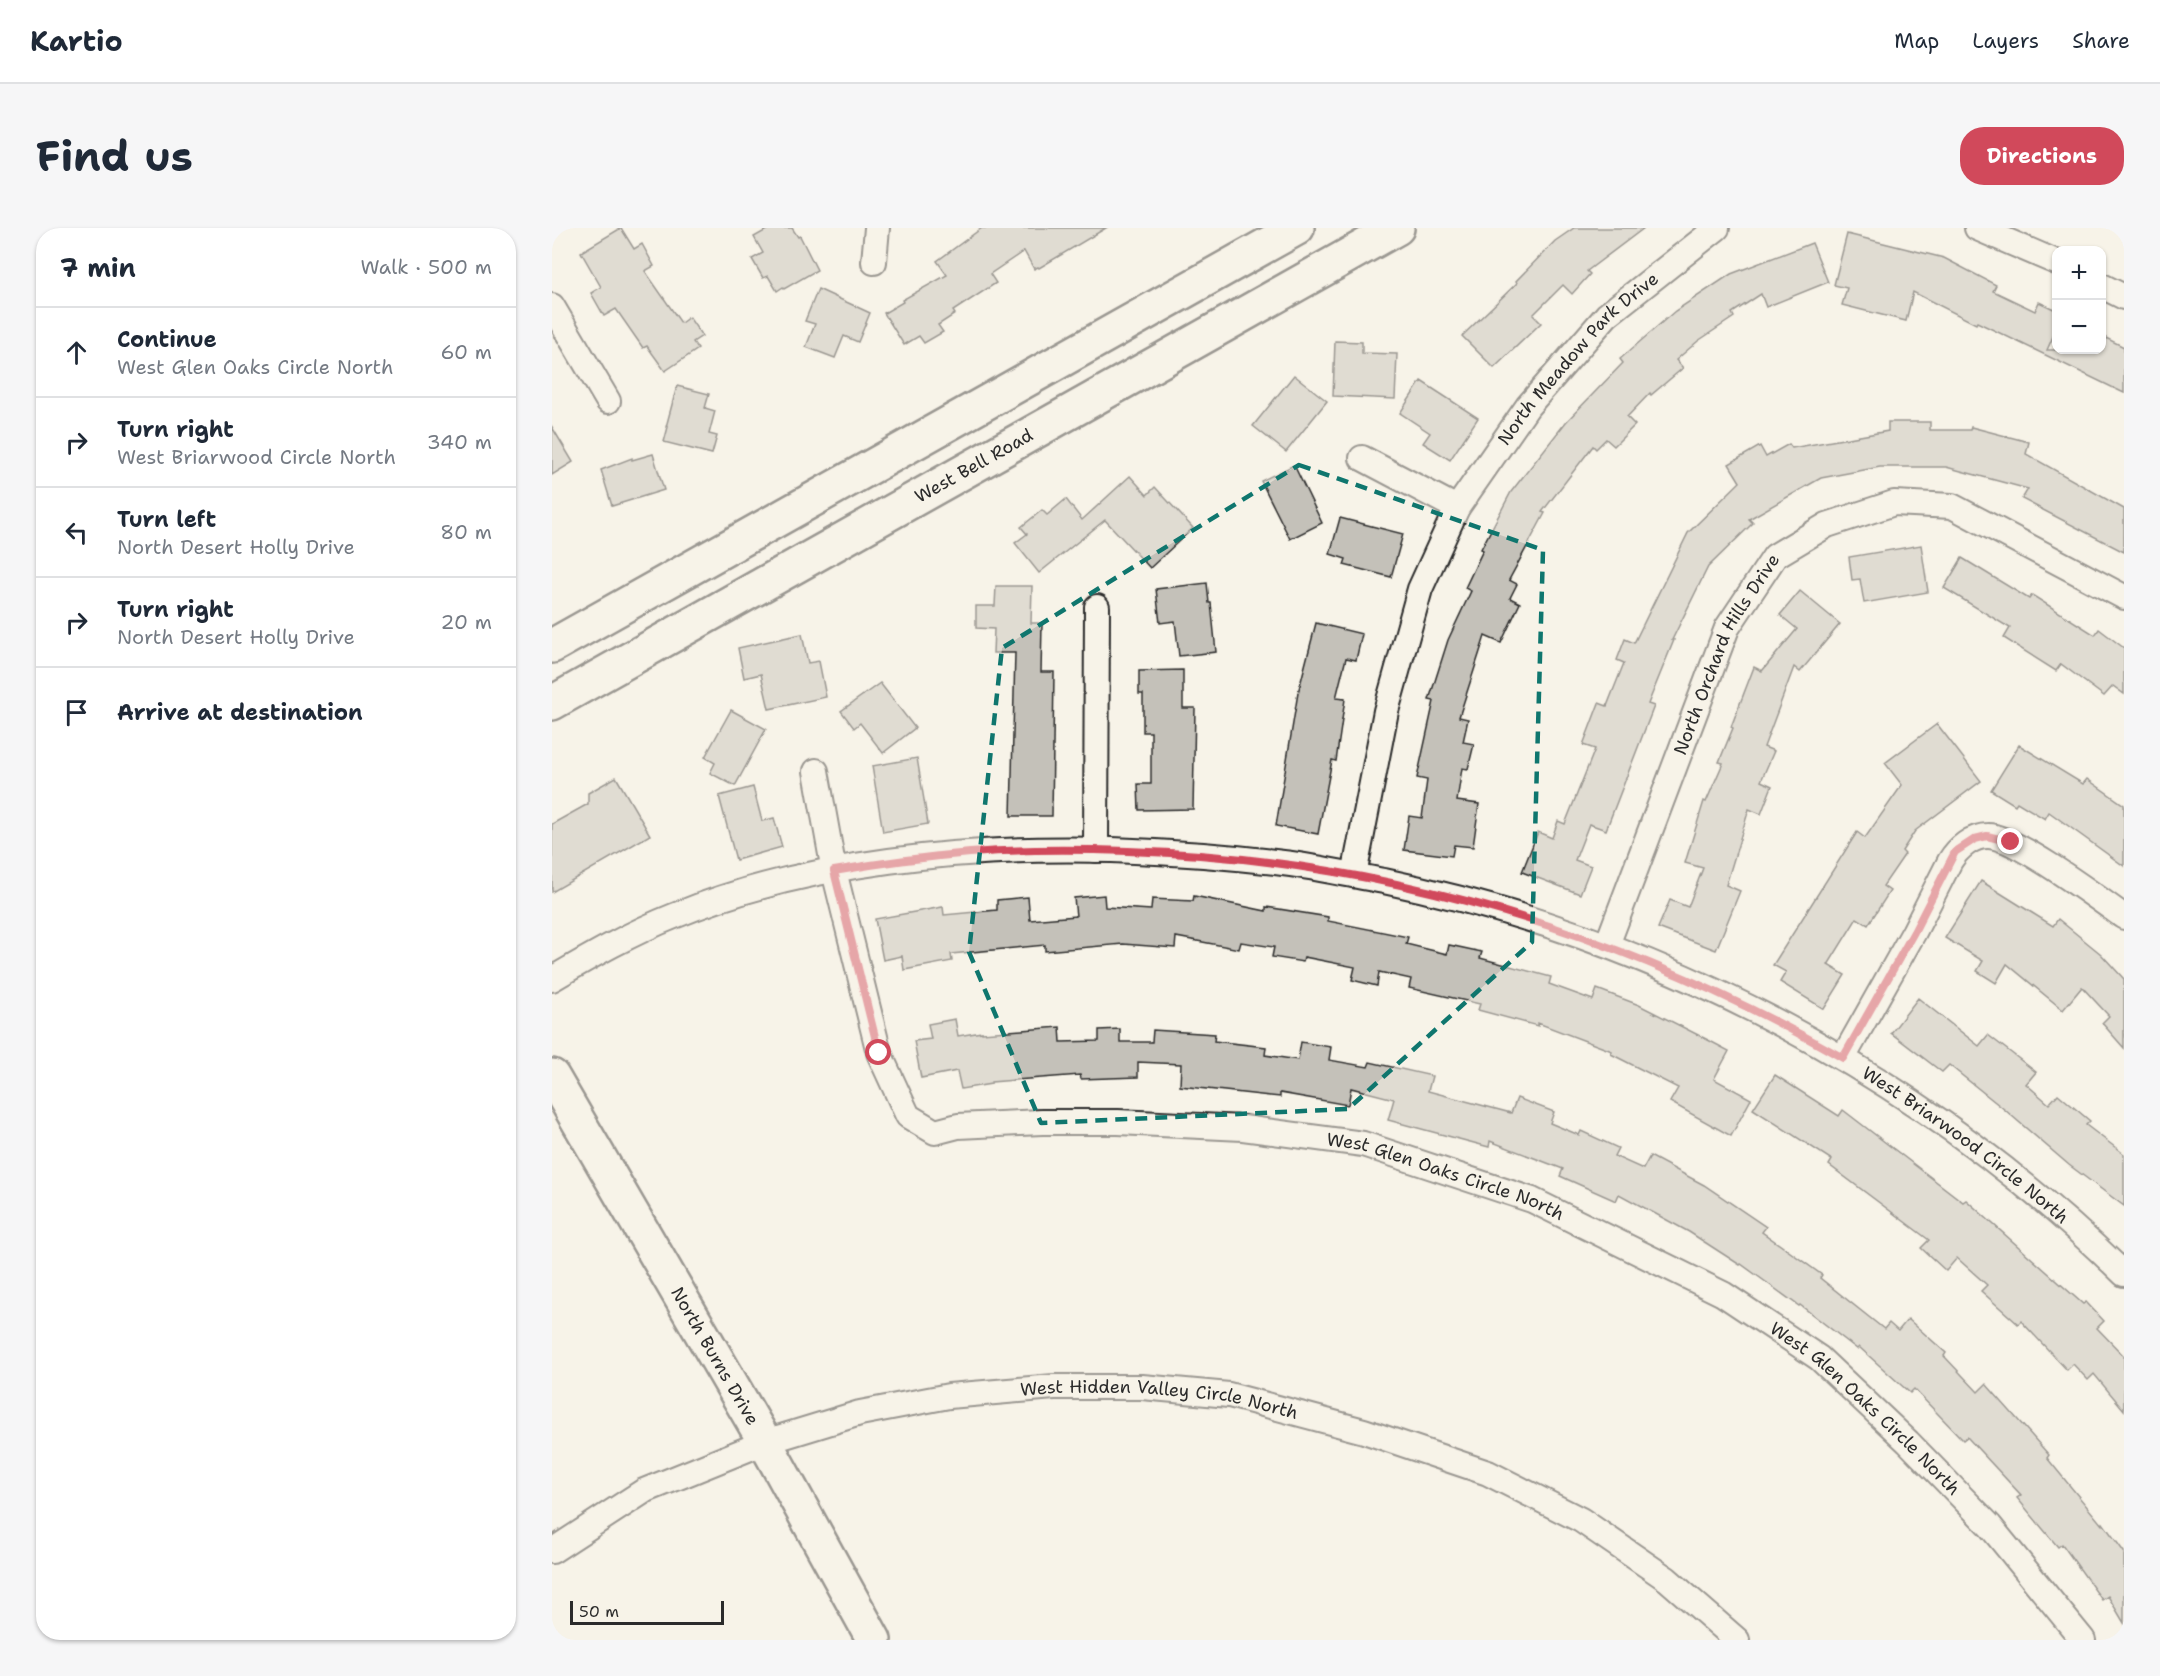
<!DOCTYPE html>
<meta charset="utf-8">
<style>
body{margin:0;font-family:"Shantell Sans",sans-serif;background:#f6f6f7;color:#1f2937}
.controls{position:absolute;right:18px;top:18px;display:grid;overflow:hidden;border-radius:12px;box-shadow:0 2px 4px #0004}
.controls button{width:54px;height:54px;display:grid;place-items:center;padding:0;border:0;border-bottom:2px solid #e0e1e3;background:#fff;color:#1f2937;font:30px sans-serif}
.scale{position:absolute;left:18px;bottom:15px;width:154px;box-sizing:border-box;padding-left:6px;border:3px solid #2b2b2b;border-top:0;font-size:16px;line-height:21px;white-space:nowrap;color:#2b2b2b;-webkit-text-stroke:4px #f7f3e8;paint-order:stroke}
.stop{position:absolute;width:18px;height:18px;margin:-14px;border:4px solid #d1495b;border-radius:50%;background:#fff}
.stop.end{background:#d1495b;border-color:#fff;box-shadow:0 2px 6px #0008}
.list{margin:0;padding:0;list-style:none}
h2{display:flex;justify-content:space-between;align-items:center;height:78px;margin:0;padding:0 24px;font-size:26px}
h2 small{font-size:20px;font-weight:400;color:#747a83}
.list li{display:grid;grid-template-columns:39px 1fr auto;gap:18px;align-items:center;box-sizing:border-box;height:90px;padding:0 24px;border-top:2px solid #e0e1e3}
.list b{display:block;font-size:22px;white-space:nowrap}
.list p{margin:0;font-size:20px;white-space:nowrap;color:#747a83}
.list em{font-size:20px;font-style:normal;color:#747a83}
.icon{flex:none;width:33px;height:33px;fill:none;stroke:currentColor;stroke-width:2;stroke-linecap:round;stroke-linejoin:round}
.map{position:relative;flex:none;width:1572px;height:1412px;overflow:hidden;border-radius:24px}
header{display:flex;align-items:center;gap:36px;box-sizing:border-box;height:84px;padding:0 30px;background:#fff;border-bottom:2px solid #e0e1e3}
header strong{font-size:28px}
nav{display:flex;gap:33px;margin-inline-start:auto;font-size:21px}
.intro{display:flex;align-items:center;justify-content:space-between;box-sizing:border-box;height:144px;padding:0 36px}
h1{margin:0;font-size:42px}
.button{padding:15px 27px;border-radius:24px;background:#d1495b;color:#fff;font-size:21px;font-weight:700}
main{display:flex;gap:36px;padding:0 36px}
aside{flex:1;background:#fff;border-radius:24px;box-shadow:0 2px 4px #0004}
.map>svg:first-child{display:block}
.building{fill:#c4c1b9;stroke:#2b2b2b;stroke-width:1.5}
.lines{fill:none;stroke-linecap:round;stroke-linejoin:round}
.street-casing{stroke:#2b2b2b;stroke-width:28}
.secondary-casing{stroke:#2b2b2b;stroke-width:38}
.primary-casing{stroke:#2b2b2b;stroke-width:38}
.street{stroke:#f7f3e8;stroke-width:24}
.secondary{stroke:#f7f3e8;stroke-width:33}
.primary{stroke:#f7f3e8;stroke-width:33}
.route{stroke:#d1495b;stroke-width:8}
.marked{fill:none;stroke:#0f766e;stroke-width:4.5;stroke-dasharray:12 8;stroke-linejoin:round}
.labels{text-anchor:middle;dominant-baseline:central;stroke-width:4.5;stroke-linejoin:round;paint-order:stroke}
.street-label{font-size:18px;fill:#2b2b2b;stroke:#f7f3e8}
</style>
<header>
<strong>Kartio</strong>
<nav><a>Map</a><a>Layers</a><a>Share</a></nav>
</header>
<div class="intro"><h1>Find us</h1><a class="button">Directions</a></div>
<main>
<aside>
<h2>7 min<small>Walk · 500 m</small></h2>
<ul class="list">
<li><svg class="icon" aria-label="ahead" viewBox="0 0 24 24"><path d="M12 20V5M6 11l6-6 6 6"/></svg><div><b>Continue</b><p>West Glen Oaks Circle North</p></div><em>60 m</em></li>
<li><svg class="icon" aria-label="right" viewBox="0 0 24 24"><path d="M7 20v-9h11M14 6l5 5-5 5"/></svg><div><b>Turn right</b><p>West Briarwood Circle North</p></div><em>340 m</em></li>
<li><svg class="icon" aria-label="left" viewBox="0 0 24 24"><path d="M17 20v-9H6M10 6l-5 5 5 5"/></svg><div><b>Turn left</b><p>North Desert Holly Drive</p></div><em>80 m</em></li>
<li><svg class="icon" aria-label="right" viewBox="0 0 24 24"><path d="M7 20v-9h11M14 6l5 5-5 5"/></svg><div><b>Turn right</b><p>North Desert Holly Drive</p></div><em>20 m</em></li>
<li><svg class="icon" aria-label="arrive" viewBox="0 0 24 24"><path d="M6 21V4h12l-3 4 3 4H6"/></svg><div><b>Arrive at destination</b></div></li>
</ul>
</aside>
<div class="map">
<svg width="1572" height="1412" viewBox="0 0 1572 1412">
<rect width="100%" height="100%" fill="#f7f3e8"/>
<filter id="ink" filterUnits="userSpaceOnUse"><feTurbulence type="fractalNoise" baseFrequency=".0167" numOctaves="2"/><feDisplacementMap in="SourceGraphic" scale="12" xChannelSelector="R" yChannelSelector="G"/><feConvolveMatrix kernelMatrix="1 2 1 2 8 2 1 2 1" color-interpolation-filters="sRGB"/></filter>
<g filter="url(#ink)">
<g class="building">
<polygon points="69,0 82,21 90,16 102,38 93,43 129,95 137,89 150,108 141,114 146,121 113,143 95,118 91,120 64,81 52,88 39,65 49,59 29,24"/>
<polygon points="218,0 240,0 246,9 248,8 265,42 232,61 231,59 225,63 216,48 211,50 200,31 211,25 202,9"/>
<polygon points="430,0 554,0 487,40 486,39 482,41 472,23 438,46 444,55 401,83 403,86 386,97 391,104 372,115 367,108 352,117 332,85 351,74 350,72 395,47 385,33"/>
<polygon points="1022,0 1092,0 1035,43 1038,46 1020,66 1011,57 981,87 989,95 942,140 910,108 965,55 964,53 1003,13"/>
<polygon points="1295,6 1392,30 1444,57 1441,63 1483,83 1487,74 1504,82 1504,102 1495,122 1550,122 1550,108 1572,119 1572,165 1425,94 1424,96 1361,64 1354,93 1290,77 1295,60 1282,57"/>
<polygon points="1260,15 1276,54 1214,79 1209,66 1180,85 1182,89 1146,113 1124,132 1131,140 1099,167 1098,165 1075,189 1083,197 1062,218 1054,211 1044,221 1041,218 990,284 993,285 957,352 965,356 958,370 968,375 949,415 933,408 907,489 916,491 911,514 922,516 916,541 910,540 905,573 927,576 921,619 902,617 900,628 852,622 857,588 870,590 875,552 865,550 882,473 877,472 896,412 919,363 913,360 931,322 929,321 959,264 1014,194 1071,135 1068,131 1123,83 1179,46"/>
<polygon points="266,61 318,85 306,114 292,108 283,130 254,119 263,96 253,93"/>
<polygon points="783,113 810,114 810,125 845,126 843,171 781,168"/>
<polygon points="742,147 775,173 734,224 701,198"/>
<polygon points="869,153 926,190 898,232 871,215 878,205 848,185"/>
<polygon points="125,158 157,166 153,180 163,183 157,206 165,208 160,226 112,214 116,199 114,199"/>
<polygon points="1336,194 1378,194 1378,202 1418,202 1419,199 1477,214 1474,226 1572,281 1572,324 1470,271 1476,261 1394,239 1328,239 1269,250 1197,291 1201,295 1156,339 1120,412 1122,412 1096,476 1102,478 1054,602 1037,596 1023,632 1039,638 1028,666 970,644 986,604 1000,610 1006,593 1013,596 1043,521 1031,517 1047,475 1055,478 1072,435 1065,432 1073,411 1082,415 1136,305 1188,254 1177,236 1208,218 1214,229 1237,216 1240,220 1336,203"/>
<polygon points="0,199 21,234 0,247"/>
<polygon points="101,226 112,262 60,278 49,242 80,230 80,232"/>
<polygon points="742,237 770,295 738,311 709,253"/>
<polygon points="578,248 595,267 603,259 641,300 598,340 553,292 487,345 463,315 475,306 469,299 490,282 495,287 514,271 530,292"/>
<polygon points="788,290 851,306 839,349 792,337 794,331 778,326"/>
<polygon points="1369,317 1376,364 1312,375 1308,351 1300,352 1297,329"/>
<polygon points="1410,330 1477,371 1480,367 1543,407 1547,401 1572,420 1572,466 1561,458 1552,468 1509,436 1504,443 1452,410 1458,400 1392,360"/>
<polygon points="655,355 657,375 659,375 664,424 627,428 623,393 608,395 604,361"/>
<polygon points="444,358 480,358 479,395 490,395 489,444 502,444 500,588 459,588 463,425 441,425 442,401 424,400 424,378 443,378"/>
<polygon points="1248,363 1288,396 1248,444 1242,439 1212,519 1222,523 1209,553 1220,558 1209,586 1197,581 1174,657 1188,663 1164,722 1106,700 1118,672 1136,679 1151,640 1133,635 1152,573 1154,574 1171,535 1167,534 1181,500 1179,499 1202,439 1210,443 1245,401 1228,387"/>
<polygon points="764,395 810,406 804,432 794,430 784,470 793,471 784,533 780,532 766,606 724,598 746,465"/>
<polygon points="250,406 256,435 267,433 274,469 217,481 209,446 192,450 186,420"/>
<polygon points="631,442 631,480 643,480 641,581 587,582 586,556 599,556 599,504 591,504 591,466 587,466 587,443"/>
<polygon points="328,455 363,500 331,525 308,495 302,500 289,483"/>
<polygon points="179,482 214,501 183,558 158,545 163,535 153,529"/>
<polygon points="1385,496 1429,553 1363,603 1350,623 1353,626 1331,658 1338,663 1316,697 1305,690 1276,737 1293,747 1272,781 1228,754 1234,744 1221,737 1305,604 1313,610 1350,557 1333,535"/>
<polygon points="1467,517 1531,556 1535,551 1572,577 1572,638 1497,584 1493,591 1465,574 1463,577 1439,562"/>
<polygon points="365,530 376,596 331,604 320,538"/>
<polygon points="64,549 98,607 0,664 0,596 36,576 36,565"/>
<polygon points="201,559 210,593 222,590 230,619 184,632 167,568"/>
<polygon points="1429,653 1501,698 1506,691 1549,726 1572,751 1572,820 1550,795 1557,788 1530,759 1511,782 1455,736 1444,755 1425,743 1431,733 1393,710"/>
<polygon points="552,667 553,679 599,682 600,671 641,673 642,668 714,683 714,679 776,689 776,693 856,709 854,716 895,726 897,717 930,724 928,730 999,749 997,756 1041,772 1045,761 1087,777 1156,812 1177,823 1162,851 1199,871 1179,908 1118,874 1126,860 1059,826 1060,823 986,795 986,798 926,782 928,776 857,760 859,751 827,744 825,758 800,752 803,739 752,729 751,734 720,729 722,719 689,714 687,721 624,709 623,720 571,716 493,723 493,717 399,726 400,733 352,742 350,728 331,732 323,691 391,679 392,687 445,682 445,672 476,669 478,692 524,688 522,670"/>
<polygon points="1366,770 1427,818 1436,807 1484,844 1474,856 1497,876 1506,866 1538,893 1534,897 1572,926 1572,978 1517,937 1453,882 1397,837 1390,844 1339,805"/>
<polygon points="403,791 406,808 430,804 430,805 508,799 509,814 547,813 547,802 568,801 568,814 600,814 601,802 663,806 662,813 714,819 713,827 746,832 749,814 779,819 777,832 816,839 818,834 880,848 876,863 959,885 965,870 1002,884 998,895 1027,907 1029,903 1066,920 1062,928 1091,941 1098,928 1152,957 1214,999 1210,1004 1270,1047 1268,1050 1332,1101 1337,1095 1346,1103 1356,1091 1394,1125 1392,1128 1426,1164 1434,1156 1497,1227 1495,1230 1550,1297 1551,1295 1572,1324 1572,1395 1556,1368 1550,1372 1510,1316 1506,1319 1465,1270 1469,1267 1415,1209 1411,1212 1362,1161 1358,1165 1307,1119 1305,1121 1248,1077 1247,1078 1189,1036 1188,1037 1137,1004 1067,966 1064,973 1008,948 1011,941 938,913 937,919 836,892 842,871 799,860 796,877 728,865 728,869 628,858 629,836 586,834 586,849 529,851 528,847 439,854 439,856 409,861 405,843 369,850 362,813 379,811 376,796"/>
<polygon points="1223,847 1287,888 1291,882 1411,974 1414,972 1531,1076 1534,1074 1552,1093 1545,1100 1572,1128 1572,1182 1542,1146 1536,1152 1521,1136 1515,1142 1469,1093 1466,1096 1429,1063 1435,1057 1405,1030 1394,1043 1369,1020 1377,1012 1277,937 1280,932 1201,881"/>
</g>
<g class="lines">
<g class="street-casing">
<g id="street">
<polyline points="1425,0 1504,34"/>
<polyline points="322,34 325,0"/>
<polyline points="1550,58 1572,69"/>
<polyline points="0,78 56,173"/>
<polyline points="810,230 905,280"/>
<path id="s1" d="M264,543L282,643L327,825L356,888L383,904L406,898L490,894H566L691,900L811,916L980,972L1171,1066L1267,1130L1356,1214L1438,1298L1531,1412"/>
<polyline points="544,622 545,379"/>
<path id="s2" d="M802,647L834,483L868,361L905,280L976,178L1055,87L1165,0"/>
<path id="s3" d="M1055,717L1175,400L1223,328L1275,297L1342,275L1400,278L1572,369"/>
<path id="s4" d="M0,751C39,728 79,705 122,688C254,633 418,618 560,622C617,624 674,628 731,635C765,639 799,647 832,653C1110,711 1369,847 1572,1046"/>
<path d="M1291,830L1362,704L1398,633C1406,620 1420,608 1436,608C1462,608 1547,671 1572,689"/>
<path id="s5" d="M0,1323L92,1263L213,1214L308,1185L397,1168L502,1159H590L677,1167L812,1203L936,1245L1029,1292L1115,1351L1185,1412"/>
</g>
</g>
<g class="secondary-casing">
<g id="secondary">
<path id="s6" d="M0,848L213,1214L322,1412"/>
</g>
</g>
<g class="primary-casing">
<g id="primary">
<polyline points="0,418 745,0"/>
<path id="s7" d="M0,475L845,0"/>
</g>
</g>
<use href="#street" class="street"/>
<use href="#secondary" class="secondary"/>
<use href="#primary" class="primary"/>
</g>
</g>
<g class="lines" filter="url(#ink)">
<path class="route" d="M327,825L282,643C327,635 372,629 418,625C470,621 523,621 576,623C832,631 1069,703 1291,830L1362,704L1403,624L1423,611L1435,608L1459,614"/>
</g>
<path d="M0 0H1572V1412H0ZM747,237L991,322L980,714L796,881L489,895L417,724L450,420Z" fill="#f7f3e8" fill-opacity=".55" fill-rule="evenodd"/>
<path class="marked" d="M747,237L991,322L980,714L796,881L489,895L417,724L450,420Z"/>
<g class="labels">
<g class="street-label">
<text stroke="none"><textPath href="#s2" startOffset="576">North Meadow Park Drive</textPath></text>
<text stroke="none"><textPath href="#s7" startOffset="484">West Bell Road</textPath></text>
<text stroke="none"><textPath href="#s3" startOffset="315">North Orchard Hills Drive</textPath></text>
<text stroke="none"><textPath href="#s4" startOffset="1502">West Briarwood Circle North</textPath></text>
<text stroke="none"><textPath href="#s1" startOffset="908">West Glen Oaks Circle North</textPath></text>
<text stroke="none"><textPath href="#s6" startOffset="324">North Burns Drive</textPath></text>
<text stroke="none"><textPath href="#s5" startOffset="642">West Hidden Valley Circle North</textPath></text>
<text stroke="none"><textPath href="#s1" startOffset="1394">West Glen Oaks Circle North</textPath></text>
</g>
</g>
</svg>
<div class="controls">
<button>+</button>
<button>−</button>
</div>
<div class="scale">50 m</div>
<div class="stop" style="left:327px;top:825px"></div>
<div class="stop end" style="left:1459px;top:614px"></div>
</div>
</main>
